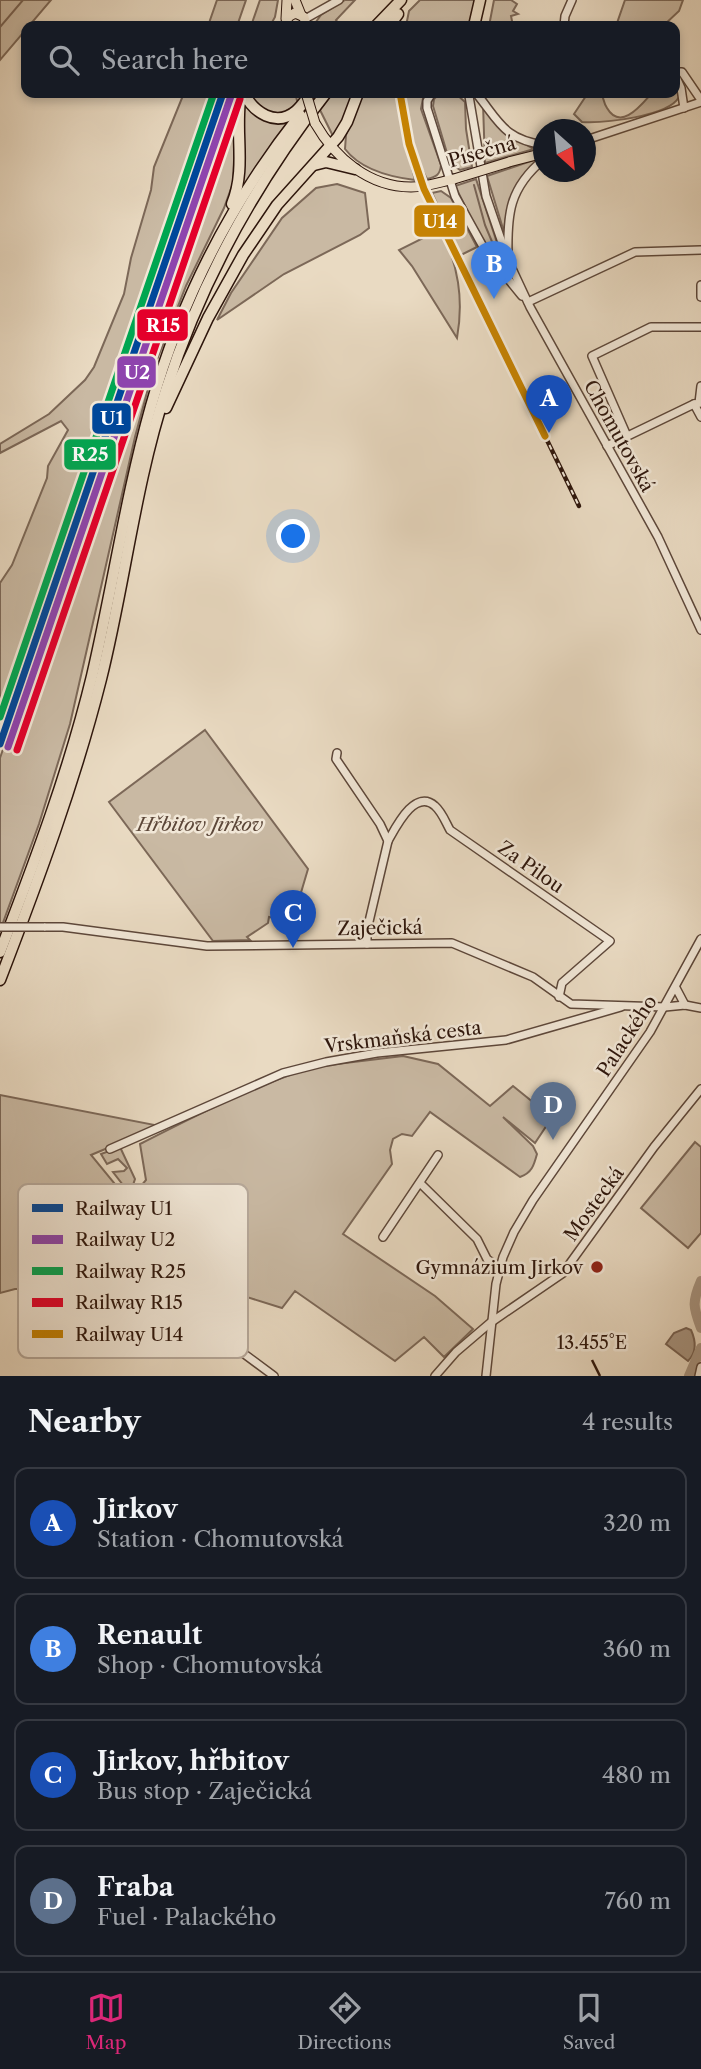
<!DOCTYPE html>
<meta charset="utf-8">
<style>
body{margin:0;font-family:"Libre Caslon Text",serif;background:#20242c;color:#f1f3f6}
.compass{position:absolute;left:533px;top:119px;width:63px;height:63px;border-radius:50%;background:#171b24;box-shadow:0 4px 10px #0003;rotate:153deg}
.you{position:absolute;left:294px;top:537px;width:24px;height:24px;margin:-18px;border:5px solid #fff;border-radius:50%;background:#1a73e8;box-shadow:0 0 0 10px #1a73e833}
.badge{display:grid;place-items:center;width:46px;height:46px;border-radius:50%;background:#db2777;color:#fff;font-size:23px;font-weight:700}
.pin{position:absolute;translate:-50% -58px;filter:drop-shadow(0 2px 4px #0008)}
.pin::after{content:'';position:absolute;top:37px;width:24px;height:21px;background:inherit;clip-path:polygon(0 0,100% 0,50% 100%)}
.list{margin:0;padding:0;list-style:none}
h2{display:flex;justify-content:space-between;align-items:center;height:91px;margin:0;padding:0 28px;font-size:30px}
h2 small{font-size:23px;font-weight:400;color:#9ea1a6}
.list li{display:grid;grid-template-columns:46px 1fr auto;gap:21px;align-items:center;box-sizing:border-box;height:112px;margin:0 14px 14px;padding:0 14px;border:2px solid #363941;border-radius:14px}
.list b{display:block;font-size:26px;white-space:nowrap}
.list p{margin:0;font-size:23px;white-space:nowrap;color:#9ea1a6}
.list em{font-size:23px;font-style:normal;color:#9ea1a6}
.icon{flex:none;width:38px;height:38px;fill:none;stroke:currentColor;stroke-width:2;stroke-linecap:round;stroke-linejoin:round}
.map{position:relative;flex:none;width:701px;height:1376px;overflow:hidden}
.search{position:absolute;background:#171b24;box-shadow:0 4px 10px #0003;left:21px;right:21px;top:21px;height:77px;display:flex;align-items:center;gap:18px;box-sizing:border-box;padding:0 24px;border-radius:14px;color:#9ea1a6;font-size:26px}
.sheet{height:595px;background:#171b24}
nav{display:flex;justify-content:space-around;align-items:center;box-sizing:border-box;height:98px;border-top:2px solid #363941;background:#171b24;font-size:19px;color:#9ea1a6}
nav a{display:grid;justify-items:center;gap:4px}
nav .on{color:#db2777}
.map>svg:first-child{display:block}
.green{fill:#c9b9a3;stroke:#7c6858;stroke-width:2}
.water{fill:#a99784;stroke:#786354;stroke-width:2}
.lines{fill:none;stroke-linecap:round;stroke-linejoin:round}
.stream{stroke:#786354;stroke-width:2}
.river{stroke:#a99784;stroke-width:10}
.minor-casing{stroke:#5d473a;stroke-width:10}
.major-casing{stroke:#2e160c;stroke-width:11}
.highway-casing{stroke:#2e160c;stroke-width:13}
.minor{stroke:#f1e7d7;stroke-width:7}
.major{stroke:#e9dac2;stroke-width:9}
.highway{stroke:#e9dac2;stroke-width:10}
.rail-casing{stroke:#2e160c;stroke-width:4.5}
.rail{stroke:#f1e7d7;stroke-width:2;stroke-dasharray:5;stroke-linecap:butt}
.minor-bridge-casing{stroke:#5d473a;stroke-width:10;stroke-linecap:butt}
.major-bridge-casing{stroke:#2e160c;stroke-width:11;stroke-linecap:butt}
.minor-bridge{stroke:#f1e7d7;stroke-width:7}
.major-bridge{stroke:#e9dac2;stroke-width:9}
.rail-1-casing{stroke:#f1e7d7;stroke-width:12}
.rail-2-casing{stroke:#f1e7d7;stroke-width:12}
.rail-3-casing{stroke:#f1e7d7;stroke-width:12}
.rail-4-casing{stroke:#f1e7d7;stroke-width:12}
.rail-5-casing{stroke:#f1e7d7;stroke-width:12}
.rail-1{stroke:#00479a;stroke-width:7}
.rail-2{stroke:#8e44ad;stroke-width:7}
.rail-3{stroke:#00a651;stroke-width:7}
.rail-4{stroke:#e4002b;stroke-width:7}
.rail-5{stroke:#c58203;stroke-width:7}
.ticks{fill:none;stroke:#2e160c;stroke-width:2.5}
.poi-dot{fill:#8f2418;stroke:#f1e7d7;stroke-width:2.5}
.labels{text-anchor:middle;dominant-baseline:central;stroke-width:5;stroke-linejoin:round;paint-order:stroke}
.street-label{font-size:19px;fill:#2e160c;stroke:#f1e7d7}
.park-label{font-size:19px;font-style:italic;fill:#5c4739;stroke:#f1e7d7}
.poi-label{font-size:19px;fill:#2e160c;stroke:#f1e7d7;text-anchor:end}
.key{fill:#f1e7d7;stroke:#b6a89a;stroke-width:2}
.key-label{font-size:19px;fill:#2e160c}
.ticks-label{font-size:18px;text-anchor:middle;fill:#2e160c;stroke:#f1e7d7;stroke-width:5;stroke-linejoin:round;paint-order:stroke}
.line-badge{stroke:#f1e7d7;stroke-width:2.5}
.badge-label{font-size:19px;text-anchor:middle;font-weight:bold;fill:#fff}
</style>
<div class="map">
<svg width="701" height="1376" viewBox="0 0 701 1376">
<rect width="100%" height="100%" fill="#e9dac2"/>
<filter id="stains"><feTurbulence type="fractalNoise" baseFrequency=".00286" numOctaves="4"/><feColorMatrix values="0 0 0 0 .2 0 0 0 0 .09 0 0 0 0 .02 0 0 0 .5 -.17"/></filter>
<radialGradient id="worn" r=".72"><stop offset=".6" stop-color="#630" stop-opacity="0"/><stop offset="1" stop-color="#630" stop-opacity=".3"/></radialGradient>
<g class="green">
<polygon points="0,0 51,0 0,60"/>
<polygon points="217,0 246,0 237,26 208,26"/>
<polygon points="260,0 278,0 275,17 270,26 251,26"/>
<polygon points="345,0 355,0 336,20 340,26 313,26 321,15"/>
<polygon points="420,0 478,0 471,26 406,26 409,11"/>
<polygon points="494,0 511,0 517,4 513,11 518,14 511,16 513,26 489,26"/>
<polygon points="625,0 683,0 679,11 663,26 616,26"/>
<path d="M675,83L679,97C668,117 604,123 582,122L574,114L588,93H601C604,98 603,102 607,108C621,132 642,104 652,93L656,95L658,93H675Z"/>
<polygon points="184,93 214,93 0,716 0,583 12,565 47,478 48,466 68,430 61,421 0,453 0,444 49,414 85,380 94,367 124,294 131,258 151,190 154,167"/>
<polygon points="229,93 237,93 233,183 224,208 186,286 153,370 135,437 70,724 39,824 0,931 0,758"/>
<polygon points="247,93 295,93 298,104 281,114 263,112"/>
<polygon points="333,93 355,93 344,121 333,136 320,110"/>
<path d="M362,93H398L404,136L415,180C390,177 361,170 345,149L346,135Z"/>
<path d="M404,93H424L421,109L441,165C440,175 436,177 427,179C412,152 407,123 404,93Z"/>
<polygon points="440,93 455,93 465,102 466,129 472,167 460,170 450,163 433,106 434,99"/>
<polygon points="242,101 260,118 289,120 241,191"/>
<path d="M483,104C497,131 510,136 534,149L485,163Z"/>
<path d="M537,159L538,161C516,181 506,203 504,232L487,176Z"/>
<polygon points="476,179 503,261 499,264 484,244 455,186"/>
<polygon points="337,184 365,193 369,228 360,235 284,274 217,320 231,293 282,218 316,188"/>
<polygon points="441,191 451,198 477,247 461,255 432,193"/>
<path d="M441,229C458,265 464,299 457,338L412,266L399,250Z"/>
<polygon points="205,730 308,869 297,906 294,903 275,918 269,917 268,923 247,937 250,940 213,941 109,802"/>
<path d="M403,1056L438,1064L490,1106L513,1086L555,1120L547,1125L535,1143L503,1117L533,1146L537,1154C534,1165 532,1173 520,1177L430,1112L412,1136L402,1134L393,1139L390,1150L392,1164L343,1234L435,1296L473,1329L444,1357L424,1337L395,1361L295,1291L282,1308L247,1297L217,1320L208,1317L195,1327L202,1333L203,1339L187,1355L183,1356L152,1334L94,1277L51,1292L31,1289H15L0,1293V1095L160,1126L91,1155L123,1194L132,1197L146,1180L140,1144C201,1113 261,1082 326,1063L329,1065Z"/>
<polygon points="695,1142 701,1147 701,1233 688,1248 641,1208"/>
<polygon points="120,1147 135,1179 130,1194 113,1172 124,1171 127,1168 118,1159 107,1164 101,1154"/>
</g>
<path class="water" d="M686,1328L691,1330C696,1341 697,1352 688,1361L666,1344L674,1333Z"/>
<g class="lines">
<g class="stream">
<polyline points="0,27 23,0"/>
<polyline points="474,185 485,225 501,263"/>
</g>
<g class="river">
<path d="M701,1281C692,1302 693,1307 701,1328"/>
<polyline points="689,1376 701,1348"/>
</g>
<g class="minor-casing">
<g id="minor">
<polyline points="305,19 339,0"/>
<polyline points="564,26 565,16 572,0"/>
<polyline points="675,72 682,72 701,100"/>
<polyline points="675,75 681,88 684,108"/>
<polyline points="432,93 427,101 427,108 455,196 486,252 522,296"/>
<path d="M476,93C499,121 503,139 544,145"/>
<polyline points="469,96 486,196 508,260 530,307 658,537 701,630"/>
<polyline points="586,140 701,102"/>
<path d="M508,256C507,214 509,188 544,159"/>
<polyline points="701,285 701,297"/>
<polyline points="528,302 635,252 701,250"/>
<polyline points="699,403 701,386"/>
<polyline points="694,404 701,417"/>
<polyline points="627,436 592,356 651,327 701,327"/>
<polyline points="607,446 694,404 701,403"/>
<polyline points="337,753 336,759 380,824 388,841 367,930 367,944"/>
<path d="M388,841C396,827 415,788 435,806C442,812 446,823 450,830L610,941L562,983L559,997"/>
<polyline points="44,927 63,927 207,946 452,943 533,977 571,1004 665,1007 685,1005 701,1008"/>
<polyline points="676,988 685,1005"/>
<polyline points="110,1149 283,1073 326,1062 377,1053 506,1040 621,1007"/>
<polyline points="420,1183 477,1239 487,1259 500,1268"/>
<polyline points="383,1237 438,1155"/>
<polyline points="224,1339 274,1376"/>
<polyline points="435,1376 456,1352 490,1323 563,1273 654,1147 701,1089"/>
<polyline points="486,1376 496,1284 503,1257 514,1232 533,1200 650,1032 701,939"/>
<polyline points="699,1376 701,1367"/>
</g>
</g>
<g class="major-casing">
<g id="major">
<polyline points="295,0 301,15"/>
<polyline points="286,19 287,0"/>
<polyline points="286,26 288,17 295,13 304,17 306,26"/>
<path d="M315,123C335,158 369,187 411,187C426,187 440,182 454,179"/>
<polyline points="509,162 544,153"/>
</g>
</g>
<g class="highway-casing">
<g id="highway">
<polyline points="376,26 401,0"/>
<polyline points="389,26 398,14"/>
<polyline points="474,26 480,0"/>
<path d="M244,93C253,112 276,128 296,111C302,106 306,99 311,93"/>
<polyline points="314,165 326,162 355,169"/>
<path d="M232,204C247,167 234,130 241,93"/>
<polyline points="166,408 208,318 243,255 277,205 338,137 347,122 358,93"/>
<path d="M0,952C35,861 69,771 92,676C113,586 126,495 151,406C181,300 232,201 300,115"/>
<path d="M0,980C38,881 75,782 101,679C125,583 135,484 166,390C201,281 256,182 326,93"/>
</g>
</g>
<use href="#minor" class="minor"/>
<use href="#major" class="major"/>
<use href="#highway" class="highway"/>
<g class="rail-casing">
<polyline id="rail" points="545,436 579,506"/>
</g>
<use href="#rail" class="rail"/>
<g class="minor-bridge-casing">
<polyline id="minor-bridge" points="0,927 44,927"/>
</g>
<g class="major-bridge-casing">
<g id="major-bridge">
<polyline points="306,93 315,123"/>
<polyline points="454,179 509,162"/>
</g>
</g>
<use href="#minor-bridge" class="minor-bridge"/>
<use href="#major-bridge" class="major-bridge"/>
<g class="rail-1-casing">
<polyline id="rail-1" points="0,744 223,93"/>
</g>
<g class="rail-2-casing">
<polyline id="rail-2" points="8,747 231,96"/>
</g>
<g class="rail-3-casing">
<polyline id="rail-3" points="0,717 214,93"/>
</g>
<g class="rail-4-casing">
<polyline id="rail-4" points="17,750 240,99"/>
</g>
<g class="rail-5-casing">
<polyline id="rail-5" points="400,93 409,144 424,189 545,436"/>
</g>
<use href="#rail-1" class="rail-1"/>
<use href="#rail-2" class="rail-2"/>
<use href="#rail-3" class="rail-3"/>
<use href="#rail-4" class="rail-4"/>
<use href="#rail-5" class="rail-5"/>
</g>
<path class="ticks" d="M592,1360L600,1376"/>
<circle class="poi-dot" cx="597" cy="1267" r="7"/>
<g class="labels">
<g class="street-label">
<text transform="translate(482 152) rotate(-16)">Písečná</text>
<text transform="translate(619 436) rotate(61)">Chomutovská</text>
<text transform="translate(531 867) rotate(35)">Za Pilou</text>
<text transform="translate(380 928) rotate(-1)">Zaječická</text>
<text transform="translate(627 1036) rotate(-57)">Palackého</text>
<text transform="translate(403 1037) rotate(-7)">Vrskmaňská cesta</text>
<text transform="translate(594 1204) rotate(-54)">Mostecká</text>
</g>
<g class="park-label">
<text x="200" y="824">Hřbitov Jirkov</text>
</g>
<g class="poi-label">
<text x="583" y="1267">Gymnázium Jirkov</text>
</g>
</g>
<rect x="18" y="1184" width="230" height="174" rx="10" class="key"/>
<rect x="32" y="1204" width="31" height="8" fill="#00479a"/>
<rect x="32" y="1235" width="31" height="9" fill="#8e44ad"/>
<rect x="32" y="1267" width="31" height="8" fill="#00a651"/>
<rect x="32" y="1298" width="31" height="9" fill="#e4002b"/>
<rect x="32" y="1330" width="31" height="8" fill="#c58203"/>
<g class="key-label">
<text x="75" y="1215">Railway U1</text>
<text x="75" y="1246">Railway U2</text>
<text x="75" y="1278">Railway R25</text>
<text x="75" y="1309">Railway R15</text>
<text x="75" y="1341">Railway U14</text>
</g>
<g class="ticks-label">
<text x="592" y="1349">13.455°E</text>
</g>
<g class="line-badge">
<rect x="413" y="204" width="53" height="34" rx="7" fill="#c58203"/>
<rect x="136" y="308" width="53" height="34" rx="7" fill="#e4002b"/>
<rect x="116" y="355" width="41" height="34" rx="7" fill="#8e44ad"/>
<rect x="91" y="402" width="41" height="33" rx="7" fill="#00479a"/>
<rect x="63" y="438" width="54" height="33" rx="7" fill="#00a651"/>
</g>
<g class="badge-label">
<text x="440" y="228">U14</text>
<text x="163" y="332">R15</text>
<text x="137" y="379">U2</text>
<text x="112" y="425">U1</text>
<text x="90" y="461">R25</text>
</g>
<rect width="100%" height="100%" filter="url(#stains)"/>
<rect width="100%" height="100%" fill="url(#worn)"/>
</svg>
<svg class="compass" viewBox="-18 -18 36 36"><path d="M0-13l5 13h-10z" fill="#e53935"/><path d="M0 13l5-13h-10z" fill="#9ea1a6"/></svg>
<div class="you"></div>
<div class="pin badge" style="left:549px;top:433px;background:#1a4fb4">A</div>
<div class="pin badge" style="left:494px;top:299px;background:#3f7fe0">B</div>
<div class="pin badge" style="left:293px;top:948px;background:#1a4fb4">C</div>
<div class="pin badge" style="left:553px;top:1140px;background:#5c6f8a">D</div>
<div class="search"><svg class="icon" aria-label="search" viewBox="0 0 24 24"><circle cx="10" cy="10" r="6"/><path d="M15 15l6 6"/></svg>Search here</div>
</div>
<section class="sheet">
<h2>Nearby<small>4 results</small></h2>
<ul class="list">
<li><span class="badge" style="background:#1a4fb4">A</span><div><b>Jirkov</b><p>Station · Chomutovská</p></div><em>320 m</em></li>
<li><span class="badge" style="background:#3f7fe0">B</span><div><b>Renault</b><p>Shop · Chomutovská</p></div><em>360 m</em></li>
<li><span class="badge" style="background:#1a4fb4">C</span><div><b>Jirkov, hřbitov</b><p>Bus stop · Zaječická</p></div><em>480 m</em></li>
<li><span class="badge" style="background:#5c6f8a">D</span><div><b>Fraba</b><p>Fuel · Palackého</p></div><em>760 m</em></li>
</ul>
</section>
<nav>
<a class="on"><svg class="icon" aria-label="map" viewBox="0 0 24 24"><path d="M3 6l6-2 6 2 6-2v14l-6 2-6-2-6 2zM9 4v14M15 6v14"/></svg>Map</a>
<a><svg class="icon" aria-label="directions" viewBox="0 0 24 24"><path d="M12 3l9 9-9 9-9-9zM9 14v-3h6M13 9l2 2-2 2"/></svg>Directions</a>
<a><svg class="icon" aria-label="saved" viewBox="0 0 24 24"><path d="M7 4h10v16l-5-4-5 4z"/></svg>Saved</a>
</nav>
